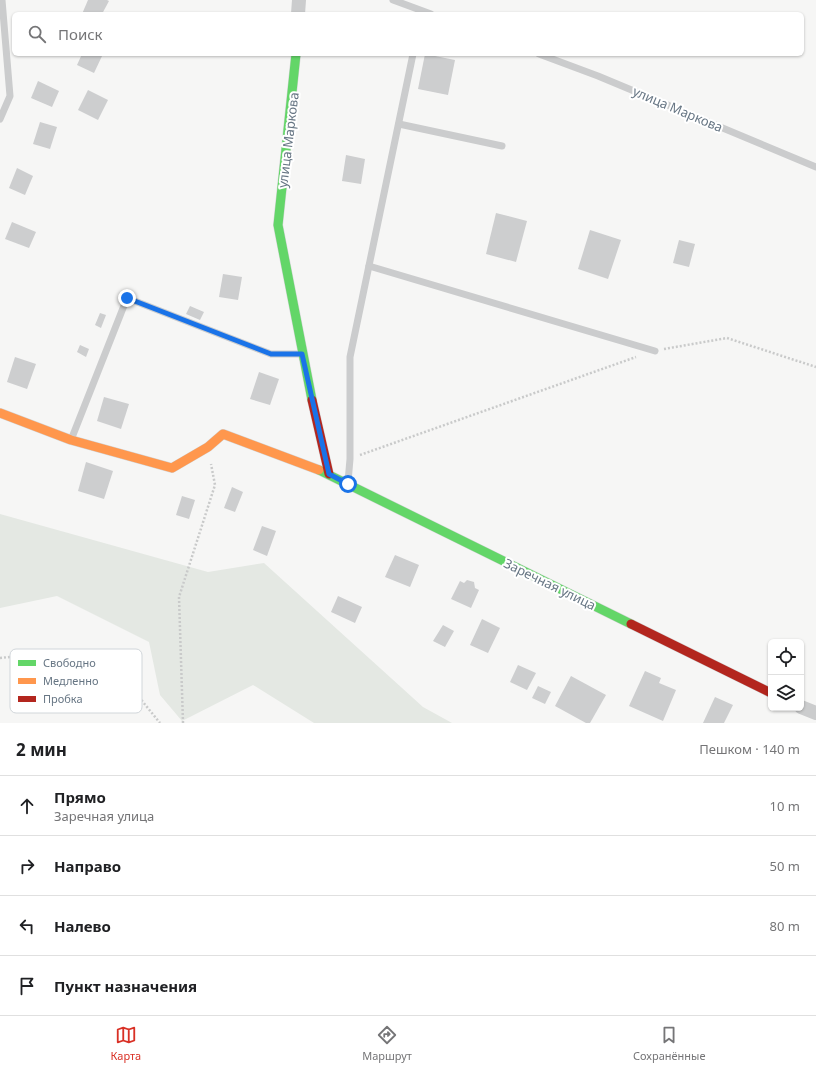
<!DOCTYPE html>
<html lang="ru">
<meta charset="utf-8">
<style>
body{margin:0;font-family:"Noto Sans",sans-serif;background:#f6f6f6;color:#202124}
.controls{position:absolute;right:12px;bottom:12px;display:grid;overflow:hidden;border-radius:6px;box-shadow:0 1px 3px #0004}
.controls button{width:36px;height:36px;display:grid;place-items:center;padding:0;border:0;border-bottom:1px solid #e0e0e0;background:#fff;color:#202124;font:20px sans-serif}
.stop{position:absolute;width:12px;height:12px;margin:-9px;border:3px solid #1a73e8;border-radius:50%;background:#fff}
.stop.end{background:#1a73e8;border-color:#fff;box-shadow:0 1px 4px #0008}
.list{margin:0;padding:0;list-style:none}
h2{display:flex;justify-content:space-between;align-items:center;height:52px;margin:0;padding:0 16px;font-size:17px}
h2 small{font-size:13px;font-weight:400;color:#757577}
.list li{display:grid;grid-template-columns:26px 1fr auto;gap:12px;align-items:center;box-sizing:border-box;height:60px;padding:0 16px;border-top:1px solid #e0e0e0}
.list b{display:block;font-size:15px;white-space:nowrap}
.list p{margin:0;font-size:13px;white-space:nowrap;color:#757577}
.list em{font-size:13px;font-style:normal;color:#757577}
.icon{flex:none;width:22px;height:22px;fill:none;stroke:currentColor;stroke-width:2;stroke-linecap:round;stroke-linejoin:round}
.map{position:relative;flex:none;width:816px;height:723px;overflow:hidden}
.search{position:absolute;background:#fff;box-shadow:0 1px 3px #0004;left:12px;right:12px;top:12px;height:44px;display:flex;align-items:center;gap:10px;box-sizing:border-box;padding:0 14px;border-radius:6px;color:#757577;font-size:15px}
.sheet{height:292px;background:#fff}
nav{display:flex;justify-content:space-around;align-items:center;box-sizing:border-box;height:56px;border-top:1px solid #e0e0e0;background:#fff;font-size:11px;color:#757577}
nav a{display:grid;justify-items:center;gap:2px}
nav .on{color:#d93025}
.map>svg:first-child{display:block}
.green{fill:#e4e8e3}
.building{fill:#cdcecf}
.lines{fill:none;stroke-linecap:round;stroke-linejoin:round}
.fast-casing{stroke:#d3d4d5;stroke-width:10}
.slow-casing{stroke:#d3d4d5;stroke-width:10}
.jam-casing{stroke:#d3d4d5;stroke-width:10}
.path{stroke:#c9caca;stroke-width:2.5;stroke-dasharray:2 2;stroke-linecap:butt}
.lane{stroke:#cbcccd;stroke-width:7}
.street{stroke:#cbcccd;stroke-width:14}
.fast{stroke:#63d668;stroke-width:9}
.slow{stroke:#ff974d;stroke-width:9}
.jam{stroke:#b3261e;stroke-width:9}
.route{stroke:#1a73e8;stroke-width:5}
.labels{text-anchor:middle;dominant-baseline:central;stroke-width:4;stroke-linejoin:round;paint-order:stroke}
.street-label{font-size:13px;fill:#677684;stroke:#fff}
.key{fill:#fff;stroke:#d1d6da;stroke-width:1}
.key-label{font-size:11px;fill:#677684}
</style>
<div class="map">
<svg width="816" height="723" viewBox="0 0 816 723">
<rect width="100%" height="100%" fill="#f6f6f5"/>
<polygon class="green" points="0,514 208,572 264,563 423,707 452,723 314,723 253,685 182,721 160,695 149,642 57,596 0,608"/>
<g class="building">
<polygon points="88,0 107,0 109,1 102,14 82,14"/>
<polygon points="82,54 103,54 94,73 77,65"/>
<polygon points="425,54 455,60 448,95 418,89"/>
<polygon points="38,81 59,91 52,107 31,98"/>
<polygon points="88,90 108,100 98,120 78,110"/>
<polygon points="40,122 57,127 50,149 33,144"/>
<polygon points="346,155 365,159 361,184 342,181"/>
<polygon points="17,168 33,176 25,195 9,188"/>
<polygon points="496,213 527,221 516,262 486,254"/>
<polygon points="12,222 36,232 29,248 5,239"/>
<polygon points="590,230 621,240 608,279 578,269"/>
<polygon points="679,240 695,244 689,267 673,263"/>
<polygon points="223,274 242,277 238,300 219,297"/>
<polygon points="190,306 204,312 200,320 186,314"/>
<polygon points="100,313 106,315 101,328 95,325"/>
<polygon points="80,345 89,349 86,357 77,352"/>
<polygon points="15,357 36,364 27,389 7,382"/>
<polygon points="259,372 279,379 270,405 250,399"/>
<polygon points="104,397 129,404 121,429 97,421"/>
<polygon points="86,462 113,471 104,499 78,491"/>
<polygon points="232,487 243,492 235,512 224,508"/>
<polygon points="182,496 195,500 189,519 176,515"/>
<polygon points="262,526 276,531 267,556 253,550"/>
<polygon points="395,555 419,565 410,587 385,577"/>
<polygon points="467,580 474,582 475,588 479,590 471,608 451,599 460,581 464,583"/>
<polygon points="338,596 362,607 355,623 331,612"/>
<polygon points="482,619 500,628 488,653 470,645"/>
<polygon points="443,625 454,631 445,647 433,641"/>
<polygon points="518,665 536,673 527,690 510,682"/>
<polygon points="645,671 661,678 659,683 676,690 663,721 629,706"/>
<polygon points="571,676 606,695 590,723 586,723 555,706"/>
<polygon points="538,686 551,692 545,704 532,698"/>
<polygon points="715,697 733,705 724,723 703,723"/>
</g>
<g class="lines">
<g class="fast-casing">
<g id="fast">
<polyline points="296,54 278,225 312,400"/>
<polyline points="319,470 631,624"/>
</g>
</g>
<g class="slow-casing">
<polyline id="slow" points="0,413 71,440 172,468 208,447 223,434 319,470"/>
</g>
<g class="jam-casing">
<g id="jam">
<polyline points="312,400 329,474"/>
<polyline points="631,624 771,693"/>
</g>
</g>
<g class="path">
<polyline points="664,349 727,338 816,367"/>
<polyline points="360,455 636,357"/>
<polyline points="0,658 57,652 130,686 160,723"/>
<polyline points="183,723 179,597 215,485 211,464"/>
</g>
<g class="lane">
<polyline points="393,0 431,14"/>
<polyline points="539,54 598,76 816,167"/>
<polyline points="0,119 10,96 2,0"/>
<polyline points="399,124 502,146"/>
<polyline points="369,266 655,351"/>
<polyline points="71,440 127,298 271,354 301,354"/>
<polyline points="348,482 350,459 350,357 413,54"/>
</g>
<g class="street">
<polyline points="298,14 299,0"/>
<polyline points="801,707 816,713"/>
</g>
<use href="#fast" class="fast"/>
<use href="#slow" class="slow"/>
<use href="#jam" class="jam"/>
</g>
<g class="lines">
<polyline class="route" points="127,298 271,354 302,354 329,474 348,484"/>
</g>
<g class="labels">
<g class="street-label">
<text transform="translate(678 109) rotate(23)">улица Маркова</text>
<text transform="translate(288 140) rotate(-83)">улица Маркова</text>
<text transform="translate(550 584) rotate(26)">Заречная улица</text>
</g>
</g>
<rect x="10" y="649" width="132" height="64" rx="6" class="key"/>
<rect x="18" y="660" width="18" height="6" fill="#63d668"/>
<rect x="18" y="678" width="18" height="6" fill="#ff974d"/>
<rect x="18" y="696" width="18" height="6" fill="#b3261e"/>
<g class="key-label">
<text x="43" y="667">Свободно</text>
<text x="43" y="685">Медленно</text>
<text x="43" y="703">Пробка</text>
</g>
</svg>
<div class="controls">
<button><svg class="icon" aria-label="locate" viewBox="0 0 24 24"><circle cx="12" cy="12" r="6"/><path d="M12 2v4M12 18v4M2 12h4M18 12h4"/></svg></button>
<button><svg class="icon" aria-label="layers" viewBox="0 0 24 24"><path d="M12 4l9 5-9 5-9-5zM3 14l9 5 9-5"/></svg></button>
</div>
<div class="stop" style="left:348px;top:484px"></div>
<div class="stop end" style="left:127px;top:298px"></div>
<div class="search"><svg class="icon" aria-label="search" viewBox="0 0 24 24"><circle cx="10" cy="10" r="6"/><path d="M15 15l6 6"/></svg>Поиск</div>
</div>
<section class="sheet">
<h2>2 мин<small>Пешком · 140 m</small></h2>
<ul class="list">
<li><svg class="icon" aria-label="ahead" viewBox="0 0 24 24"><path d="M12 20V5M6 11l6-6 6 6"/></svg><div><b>Прямо</b><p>Заречная улица</p></div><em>10 m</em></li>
<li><svg class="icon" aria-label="right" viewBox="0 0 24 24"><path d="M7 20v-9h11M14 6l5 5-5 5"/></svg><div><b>Направо</b></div><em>50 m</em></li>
<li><svg class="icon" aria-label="left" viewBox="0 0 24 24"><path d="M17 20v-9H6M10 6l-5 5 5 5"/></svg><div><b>Налево</b></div><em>80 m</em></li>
<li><svg class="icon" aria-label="arrive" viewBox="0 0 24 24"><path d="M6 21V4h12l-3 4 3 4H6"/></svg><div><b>Пункт назначения</b></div></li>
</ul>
</section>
<nav>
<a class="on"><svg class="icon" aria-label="map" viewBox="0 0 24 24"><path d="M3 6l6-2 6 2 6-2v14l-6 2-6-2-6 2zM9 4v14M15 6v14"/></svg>Карта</a>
<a><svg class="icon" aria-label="directions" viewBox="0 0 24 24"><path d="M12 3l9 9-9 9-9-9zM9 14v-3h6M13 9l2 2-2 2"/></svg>Маршрут</a>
<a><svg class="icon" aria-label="saved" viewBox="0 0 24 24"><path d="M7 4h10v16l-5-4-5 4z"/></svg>Сохранённые</a>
</nav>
